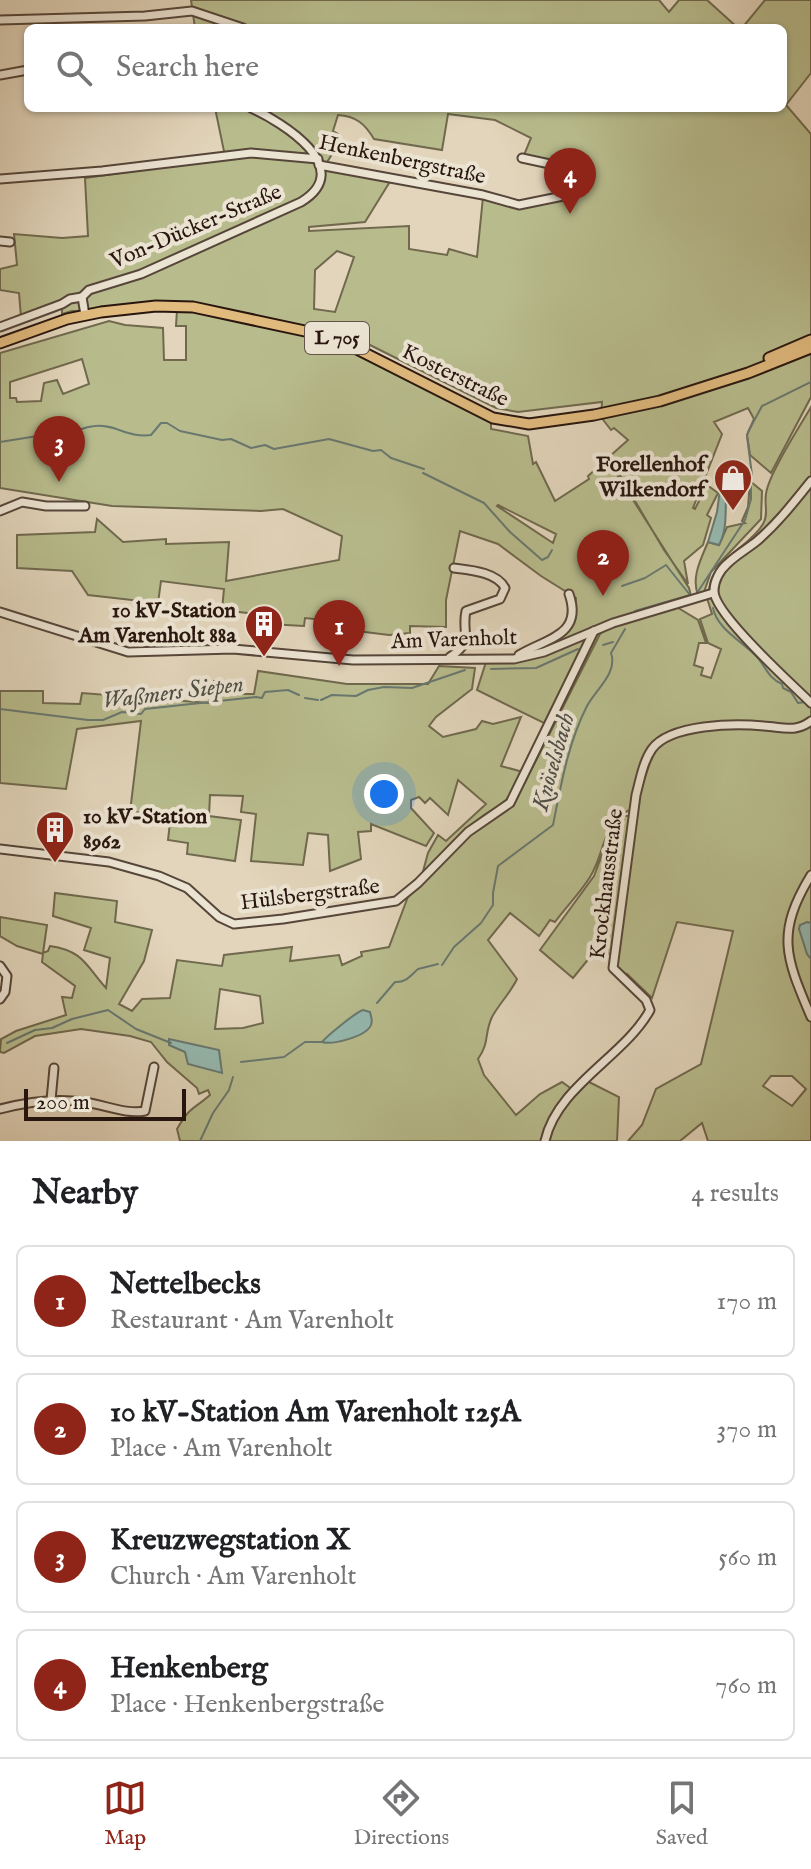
<!DOCTYPE html>
<meta charset="utf-8">
<style>
body{margin:0;font-family:"IM FELL English",serif;background:#f6f6f6;color:#202124}
.scale{position:absolute;left:24px;bottom:20px;width:162px;box-sizing:border-box;padding-left:8px;border:4px solid #28160f;border-top:0;font-size:22px;line-height:28px;white-space:nowrap;color:#28160f;-webkit-text-stroke:6px #ece4d3;paint-order:stroke}
.you{position:absolute;left:384px;top:794px;width:28px;height:28px;margin:-20px;border:6px solid #fff;border-radius:50%;background:#1a73e8;box-shadow:0 0 0 12px #1a73e833}
.badge{display:grid;place-items:center;width:52px;height:52px;border-radius:50%;background:#8f2418;color:#fff;font-size:26px;font-weight:700}
.pin{position:absolute;translate:-50% -66px;filter:drop-shadow(0 2px 4px #0008)}
.pin::after{content:'';position:absolute;top:42px;width:28px;height:24px;background:inherit;clip-path:polygon(0 0,100% 0,50% 100%)}
.list{margin:0;padding:0;list-style:none}
h2{display:flex;justify-content:space-between;align-items:center;height:104px;margin:0;padding:0 32px;font-size:34px}
h2 small{font-size:26px;font-weight:400;color:#757577}
.list li{display:grid;grid-template-columns:52px 1fr auto;gap:24px;align-items:center;box-sizing:border-box;height:112px;margin:0 16px 16px;padding:0 16px;border:2px solid #e0e0e0;border-radius:12px}
.list b{display:block;font-size:30px;white-space:nowrap}
.list p{margin:0;font-size:26px;white-space:nowrap;color:#757577}
.list em{font-size:26px;font-style:normal;color:#757577}
.icon{flex:none;width:44px;height:44px;fill:none;stroke:currentColor;stroke-width:2;stroke-linecap:round;stroke-linejoin:round}
.map{position:relative;flex:none;width:811px;height:1141px;overflow:hidden}
.search{position:absolute;background:#fff;box-shadow:0 2px 6px #0004;left:24px;right:24px;top:24px;height:88px;display:flex;align-items:center;gap:20px;box-sizing:border-box;padding:0 28px;border-radius:12px;color:#757577;font-size:30px}
.sheet{height:616px;background:#fff}
nav{display:flex;justify-content:space-around;align-items:center;box-sizing:border-box;height:112px;border-top:2px solid #e0e0e0;background:#fff;font-size:22px;color:#757577}
nav a{display:grid;justify-items:center;gap:4px}
nav .on{color:#8f2418}
.map>svg:first-child{display:block}
.green{fill:#b8bc8d;stroke:#70694e;stroke-width:2;fill-rule:evenodd}
.water{fill:#95b9b0;stroke:#697870;stroke-width:2}
.lines{fill:none;stroke-linecap:round;stroke-linejoin:round}
.stream{stroke:#697870;stroke-width:2}
.minor-casing{stroke:#56463a;stroke-width:11}
.major-casing{stroke:#28160f;stroke-width:13}
.minor{stroke:#ece4d3;stroke-width:7}
.major{stroke:#e1ba7e;stroke-width:9}
.labels{text-anchor:middle;dominant-baseline:central;stroke-width:8;stroke-linejoin:round;paint-order:stroke}
.shield{fill:#ece4d3;stroke:#63544a;stroke-width:2}
.shield-label{font-size:20px;font-weight:bold;fill:#28160f}
.street-label{font-size:22px;fill:#28160f;stroke:#ece4d3}
.poi-label{font-size:22px;font-weight:bold;fill:#28160f;stroke:#ece4d3;text-anchor:end}
.water-label{font-size:24px;font-style:italic;fill:#4e4f47;stroke:#ece4d3}
</style>
<div class="map">
<svg width="811" height="1141" viewBox="0 0 811 1141">
<rect width="100%" height="100%" fill="#e2d5bb"/>
<filter id="stains"><feTurbulence type="fractalNoise" baseFrequency=".0025" numOctaves="4"/><feColorMatrix values="0 0 0 0 .2 0 0 0 0 .09 0 0 0 0 .02 0 0 0 .5 -.17"/></filter>
<radialGradient id="worn" r=".72"><stop offset=".6" stop-color="#630" stop-opacity="0"/><stop offset="1" stop-color="#630" stop-opacity=".3"/></radialGradient>
<g class="green">
<polygon points="191,0 659,0 669,12 679,0 707,0 738,28 195,28"/>
<path d="M765,0H811V73L786,105L811,134V397L771,473L750,455L747,435L754,419L748,408L714,422L722,434L693,508L695,509L707,485L718,493L707,515L711,518L703,545L684,561L688,584L664,550L609,457L628,440L614,428L611,430L601,417L602,402L518,412L496,408L338,329L343,345L491,420V429L528,436L533,464L536,462L555,501L589,479L588,476L607,459L689,588L691,596L621,618L553,646L527,653C559,639 573,636 576,598L541,576L498,544L460,531L446,600V627L410,626V633L389,635L333,628V621L305,618L304,626L268,624L265,615L222,610L224,589L161,581L158,603L88,595L72,571L17,568V535L95,532L97,519L123,542L166,539V544L229,542L226,581L339,560L342,536L283,509L261,511L112,506L0,488V353L109,321L125,325L163,328L164,360H186V326H176L177,310L72,311L62,314V304L21,317L19,293L0,290V269L17,265L14,234L62,238L88,236L85,178L214,160L225,156L215,108H783V28H742ZM448,114L495,120L531,138L524,155L581,171L585,176L575,194L512,205L483,197L477,257L449,249L447,255L409,249V226L309,231V227L365,222L391,180L324,167L334,151L338,134L333,131L338,115C356,116 365,124 374,139L442,150ZM337,251L354,257L335,312L314,309L315,270ZM82,359L89,384L63,394L57,380L44,383L41,401L17,402L16,398H10V382ZM498,505L556,534L553,543L497,506Z"/>
<path d="M811,407V477L771,525L738,553L709,590C712,559 749,548 763,524C769,514 764,505 766,494C768,475 800,426 811,407Z"/>
<path d="M750,481L762,491L761,519L711,572L704,592L698,595C691,577 701,559 708,542L719,545L727,527L745,523L742,521L748,507Z"/>
<path d="M811,486V1141H708L702,1123L680,1141H628L642,1125L656,1089L701,1064L733,931L677,922L652,998L627,974L624,977L617,971L616,959L599,946L573,978L540,950L594,876L614,823L620,816H631V809C601,824 606,851 590,877C580,893 566,907 555,922L550,920L539,936L510,913L488,940L517,979C511,992 499,1004 492,1017C484,1034 490,1042 478,1059L484,1075L516,1115L540,1094L562,1082L573,1090L545,1131L542,1141H180L177,1129C190,1106 193,1110 210,1095L208,1090L199,1094L197,1088L167,1062L151,1042L130,1036L81,1029L35,1036L4,1053L0,1052L1,1039L16,1031L66,1015L62,997L72,998L75,986L42,962L43,954L17,946L0,936V917L47,925L43,953L48,951L50,946C84,951 86,966 106,988L110,958L84,950L91,928L53,916L55,893L117,901L115,922L152,930L144,961L119,1004L132,1011L142,999L170,998L177,960L222,966L224,955L292,947L290,961L339,955L342,965L362,956L361,952L389,947L409,894L470,834L516,800L600,634L612,625L675,606L698,620L706,643H699L694,665L703,668L701,675L711,678L721,649L708,643L700,619L712,614L707,598L716,596L720,579L728,566ZM220,989L260,996L263,1023L243,1028L215,1029ZM771,1076H792L806,1089L792,1106L763,1086Z"/>
<path d="M581,638L585,641L546,724L477,690L486,662C521,661 551,656 581,638Z"/>
<path d="M439,666L475,668L472,689L436,717L429,726L443,737L476,729L482,721L493,724L521,717L501,766L523,772C506,809 504,799 476,821C456,836 439,857 422,875L428,853L438,835L446,841L486,804L458,780L448,815L430,798L425,803L419,797L411,800V808L434,833L426,846L371,824V831L358,832L361,859L330,871L328,835L308,833L303,865L251,861L256,814L241,812L243,796L210,795L209,816L241,820L235,861L187,854L188,843L168,840L171,814L130,812L141,721L77,729L66,789L0,783V691H43V703L80,704L82,693L209,703L214,681L224,682L226,694H254L258,671L347,684H428Z"/>
<path d="M587,1081L619,1097L617,1141H548C554,1118 572,1099 587,1081Z"/>
</g>
<g class="water">
<path d="M721,482L727,483C724,505 729,527 719,545L708,542L717,512Z"/>
<polygon points="807,922 811,923 811,959 807,954 799,929 800,925"/>
<path d="M363,1010L370,1012C371,1017 373,1020 371,1025C366,1037 332,1045 322,1042C327,1036 356,1012 363,1010Z"/>
<polygon points="169,1039 219,1050 222,1073 188,1064 185,1052 169,1045"/>
</g>
<g class="lines">
<g class="stream">
<polyline points="748,432 762,406 811,382"/>
<polyline points="747,436 752,475"/>
<path d="M0,442L50,434C67,438 79,427 95,426C116,424 127,438 151,435L161,423H167L180,431L222,440L231,439L251,448L265,445L274,449L329,439L373,451L381,450L391,458L424,469"/>
<polyline points="423,473 484,503 510,532 542,560 548,557 552,550"/>
<polyline points="622,586 645,578 666,565 690,595 635,611"/>
<polyline points="697,593 745,520 751,499 751,482"/>
<path d="M713,608C717,629 743,642 757,657C766,667 768,678 782,684L783,688L791,692L798,703L805,702"/>
<polyline points="603,645 613,642"/>
<polyline points="491,669 536,668 578,649"/>
<polyline points="305,698 318,700"/>
<polyline points="321,700 332,695 356,696 368,690 384,687 412,688 465,670"/>
<polyline points="0,709 88,720 103,720 122,712 141,714 145,709 256,697 262,698 265,692 288,690 299,695"/>
<path d="M442,965L454,947L481,923L493,905V893L498,866L553,825C561,785 568,743 587,706C596,689 618,673 611,653L625,629"/>
<path d="M377,1003L395,982C406,983 411,975 418,969L438,964"/>
<polyline points="7,1043 35,1030 52,1028 72,1019 108,1010 136,1029 171,1043"/>
<polyline points="241,1062 284,1057 305,1042 321,1042"/>
<polyline points="200,1141 213,1113 229,1090 233,1077"/>
</g>
<g class="minor-casing">
<g id="minor">
<polyline points="0,20 145,16 192,11 243,28"/>
<polyline points="0,75 28,70"/>
<polyline points="319,165 483,195 519,205 568,195 577,190 578,175 573,169 522,158"/>
<polyline points="0,179 102,171 251,153 318,159"/>
<polyline points="0,241 10,242"/>
<path d="M85,315L82,297L89,290L141,274L301,202C357,168 282,122 251,108"/>
<polyline points="0,327 62,304 70,299 82,297"/>
<path d="M811,481C794,502 778,523 757,541C747,549 736,555 727,564C720,570 714,581 714,591C714,614 792,684 811,703"/>
<polyline points="0,511 22,502 46,506 85,506"/>
<polyline points="0,612 128,652 233,649 353,660 514,659 544,652 613,623 713,593"/>
<path d="M519,655C544,639 584,636 569,594"/>
<path d="M450,657C475,641 461,634 466,611L500,599L505,588C497,572 470,570 454,568"/>
<polyline points="0,849 109,862 159,876 187,888 219,917 234,924 283,919 396,901 418,883 468,832 510,803 594,631"/>
<path d="M811,875C775,934 786,958 811,1017"/>
<polyline points="0,966 7,976 5,992 0,999"/>
<polyline points="51,1100 54,1068"/>
<path d="M0,1109C27,1102 55,1098 83,1102C103,1104 126,1115 145,1111L154,1067"/>
<path d="M545,1141C557,1086 625,1056 650,1010L646,1000L613,968L636,795C640,780 643,762 652,749C670,724 735,723 764,726C782,727 795,733 811,721"/>
</g>
</g>
<g class="major-casing">
<g id="major">
<polyline points="0,343 67,319 101,312 156,306 193,307 333,337 493,418 529,424 594,415 660,401 748,373 811,348"/>
<polyline points="769,358 811,340"/>
</g>
</g>
<use href="#minor" class="minor"/>
<use href="#major" class="major"/>
</g>
<defs>
<g id="shop-pin" transform="scale(2)"><path d="M0 17L-7.5 6A9.5 9.5 0 1 1 7.5 6Z" fill="#8f2418" stroke="#ece4d3"/><path d="M-5-2.5h2.3a2.7 3.5 0 0 1 5.4 0H5L5.5 6h-11ZM-1.5-2.5h3a1.5 2.3 0 0 0-3 0Z" fill="#fff"/></g>
<g id="building-pin" transform="scale(2)"><path d="M0 17L-7.5 6A9.5 9.5 0 1 1 7.5 6Z" fill="#8f2418" stroke="#ece4d3"/><path d="M-4-6H4V6H1V3H-1V6H-4ZM-2.5-4.3h1.7v1.8h-1.7ZM.8-4.3h1.7v1.8H.8ZM-2.5-1h1.7V.8h-1.7ZM.8-1h1.7V.8H.8Z" fill="#fff"/></g>
</defs>
<g fill-rule="evenodd">
<use href="#shop-pin" x="733" y="478"/>
<use href="#building-pin" x="264" y="624"/>
<use href="#building-pin" x="55" y="830"/>
</g>
<g class="labels">
<rect class="shield" x="305" y="322" width="64" height="32" rx="6"/>
<g class="shield-label">
<text x="337" y="338">L 705</text>
</g>
<g class="street-label">
<text transform="translate(402 160) rotate(12)">Henkenbergstraße</text>
<text transform="translate(196 227) rotate(-23)">Von-Dücker-Straße</text>
<text transform="translate(455 376) rotate(26)">Kosterstraße</text>
<text transform="translate(454 640) rotate(-2)">Am Varenholt</text>
<text transform="translate(607 884) rotate(-83)">Krockhausstraße</text>
<text transform="translate(310 895) rotate(-7)">Hülsbergstraße</text>
</g>
<g class="poi-label">
<text x="705" y="465">Forellenhof<tspan x="705" dy="25">Wilkendorf</tspan></text>
<text x="236" y="611">10 kV-Station<tspan x="236" dy="25">Am Varenholt 88a</tspan></text>
<text x="83" y="817" text-anchor="start">10 kV-Station<tspan x="83" dy="25">8962</tspan></text>
</g>
<g class="water-label">
<text transform="translate(173 693) rotate(-7)">Waßmers Siepen</text>
<text transform="translate(554 762) rotate(-74)">Knöselsbach</text>
</g>
</g>
<rect width="100%" height="100%" filter="url(#stains)"/>
<rect width="100%" height="100%" fill="url(#worn)"/>
</svg>
<div class="scale">200 m</div>
<div class="you"></div>
<div class="pin badge" style="left:339px;top:666px">1</div>
<div class="pin badge" style="left:603px;top:596px">2</div>
<div class="pin badge" style="left:59px;top:482px">3</div>
<div class="pin badge" style="left:570px;top:214px">4</div>
<div class="search"><svg class="icon" aria-label="search" viewBox="0 0 24 24"><circle cx="10" cy="10" r="6"/><path d="M15 15l6 6"/></svg>Search here</div>
</div>
<section class="sheet">
<h2>Nearby<small>4 results</small></h2>
<ul class="list">
<li><span class="badge">1</span><div><b>Nettelbecks</b><p>Restaurant · Am Varenholt</p></div><em>170 m</em></li>
<li><span class="badge">2</span><div><b>10 kV-Station Am Varenholt 125A</b><p>Place · Am Varenholt</p></div><em>370 m</em></li>
<li><span class="badge">3</span><div><b>Kreuzwegstation X</b><p>Church · Am Varenholt</p></div><em>560 m</em></li>
<li><span class="badge">4</span><div><b>Henkenberg</b><p>Place · Henkenbergstraße</p></div><em>760 m</em></li>
</ul>
</section>
<nav>
<a class="on"><svg class="icon" aria-label="map" viewBox="0 0 24 24"><path d="M3 6l6-2 6 2 6-2v14l-6 2-6-2-6 2zM9 4v14M15 6v14"/></svg>Map</a>
<a><svg class="icon" aria-label="directions" viewBox="0 0 24 24"><path d="M12 3l9 9-9 9-9-9zM9 14v-3h6M13 9l2 2-2 2"/></svg>Directions</a>
<a><svg class="icon" aria-label="saved" viewBox="0 0 24 24"><path d="M7 4h10v16l-5-4-5 4z"/></svg>Saved</a>
</nav>
